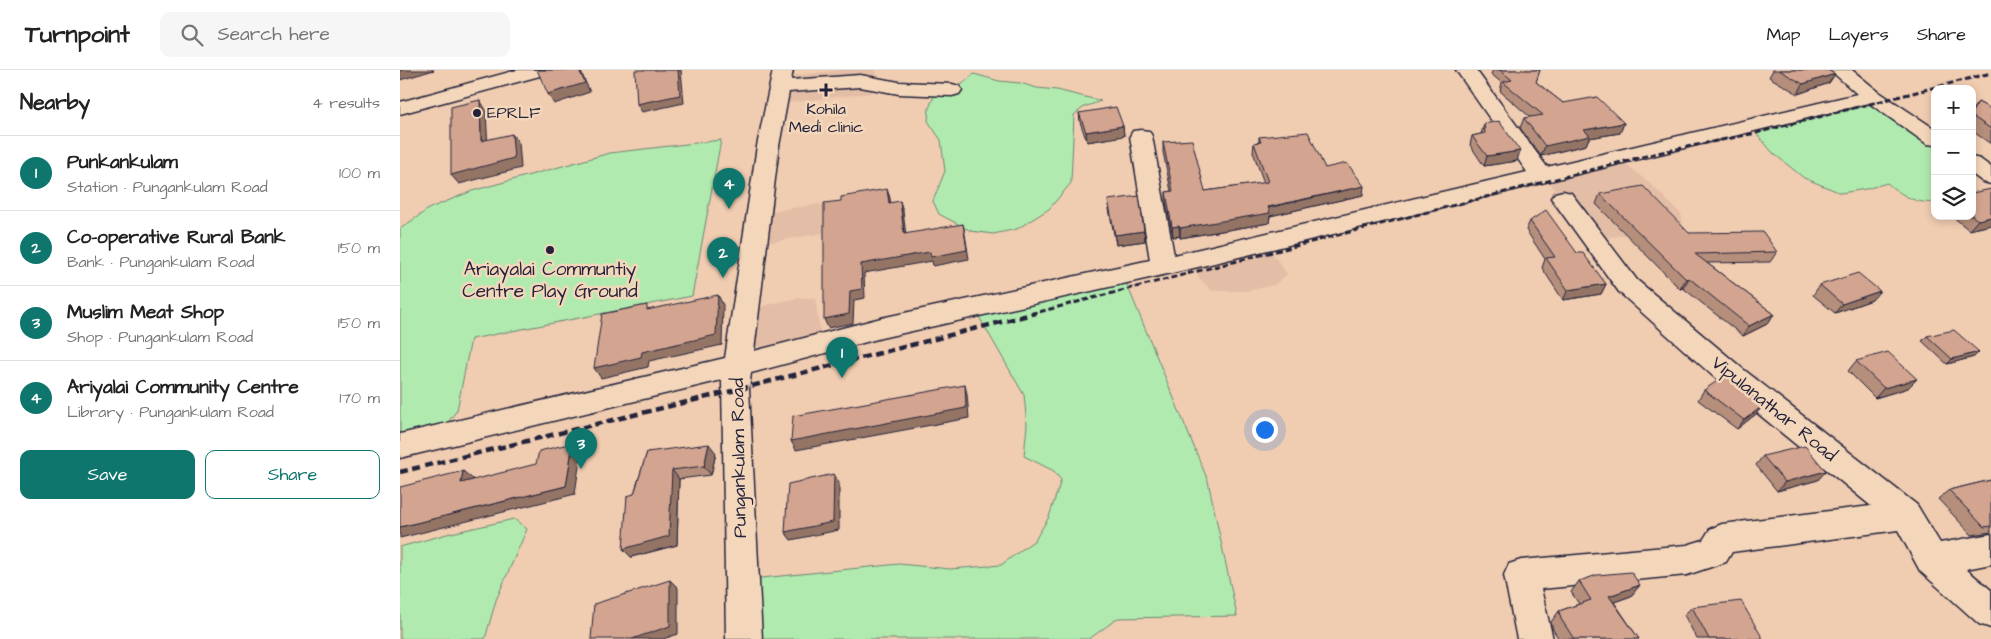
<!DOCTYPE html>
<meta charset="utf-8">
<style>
body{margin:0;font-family:"Architects Daughter",sans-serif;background:#f6f6f6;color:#222}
.controls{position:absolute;right:15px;top:15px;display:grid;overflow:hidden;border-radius:10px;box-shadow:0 2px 8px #0003}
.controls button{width:45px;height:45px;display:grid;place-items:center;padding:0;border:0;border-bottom:1px solid #e0e0e0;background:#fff;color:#222;font:25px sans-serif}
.you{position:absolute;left:864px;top:359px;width:18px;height:18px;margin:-12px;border:4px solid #fff;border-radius:50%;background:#1a73e8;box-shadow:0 0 0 8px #1a73e833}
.badge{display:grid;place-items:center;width:32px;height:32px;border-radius:50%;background:#0f766e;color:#fff;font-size:16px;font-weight:700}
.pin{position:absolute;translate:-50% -41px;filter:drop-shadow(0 1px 2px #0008)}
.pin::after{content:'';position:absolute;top:26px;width:18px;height:15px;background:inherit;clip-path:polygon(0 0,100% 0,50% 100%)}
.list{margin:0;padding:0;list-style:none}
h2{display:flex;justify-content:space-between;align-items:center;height:65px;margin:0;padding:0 20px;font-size:21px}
h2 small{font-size:16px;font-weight:400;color:#767676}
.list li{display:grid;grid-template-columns:32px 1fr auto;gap:15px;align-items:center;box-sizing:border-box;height:75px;padding:0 20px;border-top:1px solid #e0e0e0}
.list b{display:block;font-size:19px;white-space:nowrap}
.list p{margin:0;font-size:16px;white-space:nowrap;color:#767676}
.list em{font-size:16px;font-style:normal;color:#767676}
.actions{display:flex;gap:10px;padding:15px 20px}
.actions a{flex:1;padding:11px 0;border:1px solid #0f766e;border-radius:10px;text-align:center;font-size:18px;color:#0f766e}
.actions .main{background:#0f766e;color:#fff}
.icon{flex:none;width:28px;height:28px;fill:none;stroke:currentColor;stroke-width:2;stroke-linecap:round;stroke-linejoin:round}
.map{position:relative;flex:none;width:1591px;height:569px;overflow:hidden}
header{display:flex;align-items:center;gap:30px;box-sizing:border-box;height:70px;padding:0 25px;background:#fff;border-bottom:1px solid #e0e0e0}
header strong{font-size:24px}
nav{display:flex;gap:28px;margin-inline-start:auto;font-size:18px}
.search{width:350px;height:45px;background:#f6f6f6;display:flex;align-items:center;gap:12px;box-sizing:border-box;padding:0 18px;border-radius:10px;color:#767676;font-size:19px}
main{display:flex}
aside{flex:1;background:#fff}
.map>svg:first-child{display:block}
.built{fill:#e3bda5}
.green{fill:#b1eaae;stroke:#6a8674}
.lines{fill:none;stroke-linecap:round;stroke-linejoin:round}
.minor-casing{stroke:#22223b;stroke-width:3}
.highway-casing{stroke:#22223b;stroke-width:3}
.minor{fill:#f4d7bb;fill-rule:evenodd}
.highway{fill:#f4d7bb;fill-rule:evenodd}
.rail-far1{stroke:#22223b;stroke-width:3;stroke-dasharray:6 3;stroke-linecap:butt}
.rail{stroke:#22223b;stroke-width:4.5;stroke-dasharray:8 4.5;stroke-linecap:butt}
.wall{fill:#b58e7c;stroke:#22223b}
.shaded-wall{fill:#947465;stroke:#22223b}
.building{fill:#d3a590;stroke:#22223b}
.poi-dot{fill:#22223b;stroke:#f4d7bb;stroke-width:2}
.labels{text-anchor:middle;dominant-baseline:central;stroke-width:5;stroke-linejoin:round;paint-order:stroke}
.far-poi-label{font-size:16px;fill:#22223b;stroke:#f4d7bb}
.poi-label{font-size:19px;fill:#22223b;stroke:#f4d7bb}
.street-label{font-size:19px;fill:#22223b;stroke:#f4d7bb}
</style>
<header>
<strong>Turnpoint</strong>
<div class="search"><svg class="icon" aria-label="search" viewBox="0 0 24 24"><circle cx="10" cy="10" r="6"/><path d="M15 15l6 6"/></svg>Search here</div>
<nav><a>Map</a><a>Layers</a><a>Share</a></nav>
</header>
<main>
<aside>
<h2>Nearby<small>4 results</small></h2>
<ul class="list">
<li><span class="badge">1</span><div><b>Punkankulam</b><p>Station · Pungankulam Road</p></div><em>100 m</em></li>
<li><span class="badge">2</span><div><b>Co-operative Rural Bank</b><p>Bank · Pungankulam Road</p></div><em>150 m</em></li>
<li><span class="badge">3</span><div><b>Muslim Meat Shop</b><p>Shop · Pungankulam Road</p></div><em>150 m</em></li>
<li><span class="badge">4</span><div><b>Ariyalai Community Centre</b><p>Library · Pungankulam Road</p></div><em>170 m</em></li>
</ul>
<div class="actions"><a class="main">Save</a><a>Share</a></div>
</aside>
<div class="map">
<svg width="1591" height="569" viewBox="0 0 1591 569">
<rect width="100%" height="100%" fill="#f0ccb1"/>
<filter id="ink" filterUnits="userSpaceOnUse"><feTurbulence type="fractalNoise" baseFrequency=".02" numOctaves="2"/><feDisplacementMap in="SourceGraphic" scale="10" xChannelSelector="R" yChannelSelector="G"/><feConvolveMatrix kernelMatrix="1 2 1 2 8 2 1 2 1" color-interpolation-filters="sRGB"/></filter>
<g filter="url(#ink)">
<g class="built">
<polygon points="442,0 474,0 479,7 479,13 471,23 376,34 381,7"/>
<polygon points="1219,88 1256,119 1281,144 1283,155 1193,170 1148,110"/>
<polygon points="419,134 433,140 428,162 354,175 359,143"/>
<polygon points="867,176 887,204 874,215 847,221 812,221 799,208 793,193"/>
<polygon points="399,228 415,228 422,273 337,296 345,243 366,235"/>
</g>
<g class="green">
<polygon points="574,4 599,11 620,13 637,18 657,20 701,31 684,37 674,45 671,113 649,139 617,159 593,164 571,161 539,144 533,131 545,101 541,70 528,51 529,38 534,26 560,16"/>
<path d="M1480,32L1535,69V132C1517,135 1500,124 1487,113L1466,119L1441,123L1404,108L1373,83L1356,63Z"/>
<polygon points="321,70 292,226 71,269 57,340 37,367 0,376 0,159 30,138 72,121 210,83"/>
<polygon points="723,205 808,411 837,546 718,548 689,569 344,569 342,510 499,494 550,499 601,495 635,470 649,447 661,410 654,401 624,386 627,355 624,325 574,238"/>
<polygon points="114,449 127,459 96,530 85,569 0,569 0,477 47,464"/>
</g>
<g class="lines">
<g class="minor-casing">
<g id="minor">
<polygon points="373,0 393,0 391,10 460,5 499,12 552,14 559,16 562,20 559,24 552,26 499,24 460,17 389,22 379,76 354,281 481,248 750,190 730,66 733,61 741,60 749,61 752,66 774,185 1127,102 1056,0 1076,0 1147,97 1457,24 1430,0 1452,0 1479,22 1535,59 1535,75 1527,74 1469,33 794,198 481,268 351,303 349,319 362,569 326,569 322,310 0,388 0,364 325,288 357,76"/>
<polygon points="1572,87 1580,89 1591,97 1591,114 1583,112 1572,104"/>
<polygon points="1163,121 1171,123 1237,210 1343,299 1517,435 1540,473 1591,464 1591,494 1566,499 1591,520 1591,558 1579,554 1520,501 1498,460 1332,482 1326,492 1287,505 1141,519 1153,569 1117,569 1104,505 1109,494 1121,490 1287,475 1303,470 1310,459 1322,454 1471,436 1323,315 1219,222 1151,128 1155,123"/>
</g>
</g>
<g class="highway-casing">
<polygon id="highway" points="117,0 150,0 147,4 0,44 0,32"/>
</g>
<use href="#minor" class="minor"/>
<use href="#highway" class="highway"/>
<polyline class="rail-far1" points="631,244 1257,83 1356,63 1591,3"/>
<polyline class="rail" points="0,402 336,320 636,243"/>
</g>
<g class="wall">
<polygon points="1093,0 1140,0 1136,12 1163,33 1224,53 1220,63 1189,68 1186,75 1141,86 1120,58 1124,48 1130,47 1100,21 1102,13 1091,4"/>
<polygon points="1373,0 1428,0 1435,4 1429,13 1398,24 1369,7"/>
<polygon points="1578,32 1591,39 1591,74 1572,61 1572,40"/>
<polygon points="679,43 723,56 724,66 687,72 680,52"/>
<polygon points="1084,54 1117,91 1084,96 1070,75 1072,66 1081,64"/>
<polygon points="859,67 925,98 963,125 870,146 869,153 780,168 780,166 773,167 766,132 766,122 771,121 763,82 763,72 805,121 864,113 853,82 854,73 859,72"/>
<polygon points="1591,119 1591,155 1569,160 1552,146 1572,146"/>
<polygon points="1200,124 1289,163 1377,182 1370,192 1307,193 1374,244 1367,254 1343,266 1283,218 1280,219 1196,134"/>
<polygon points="708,130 744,161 745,171 716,175 709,139"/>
<polygon points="1130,151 1177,183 1206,214 1201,224 1163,230 1142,198 1145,189 1126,160"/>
<polygon points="1420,215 1472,230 1435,243 1413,225"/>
<polygon points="1527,266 1579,282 1574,287 1547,294 1522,271"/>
<polygon points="1456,291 1517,309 1508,318 1475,328 1448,301"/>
<polygon points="1304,320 1356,344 1337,359 1298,330"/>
<polygon points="247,382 316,383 311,405 279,409 277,475 231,487 234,424"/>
<polygon points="1363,386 1418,410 1377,421 1356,395"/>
<polygon points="1591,410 1591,462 1572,465 1538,429 1549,420"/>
<polygon points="1179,511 1240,515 1231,526 1214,532 1239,569 1159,569 1153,560 1151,552 1159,541 1179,534 1171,522"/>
<polygon points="1292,537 1363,569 1297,569 1284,545"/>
</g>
<g class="shaded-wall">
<polygon points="0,0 34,0 0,10"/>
<polygon points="179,0 180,0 190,22 154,34 148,24"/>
<polygon points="278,0 281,0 284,33 242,42 237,34"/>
<polygon points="1435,4 1429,13 1398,24 1403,14"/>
<polygon points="80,30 86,40 88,81 81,71"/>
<polygon points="1224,53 1220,63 1189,68 1186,75 1141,86 1145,76 1184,60"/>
<polygon points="723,56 724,66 687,72 686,62"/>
<polygon points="112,64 119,73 121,98 59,114 51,105"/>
<polygon points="1120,81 1117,91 1084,96 1087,86"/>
<polygon points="964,116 963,125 870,146 869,153 780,168 780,158"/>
<polygon points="487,119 490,128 492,143 489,133"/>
<polygon points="500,131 503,141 507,174 504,164"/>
<polygon points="1591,147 1591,155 1569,160 1578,150"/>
<polygon points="563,154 565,164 569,189 533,196 532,191 464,203 465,228 454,230 453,253 428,258 424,249 450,221 461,194"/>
<polygon points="779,156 780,166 773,167 772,157"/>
<polygon points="744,161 745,171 716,175 715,165"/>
<polygon points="1289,208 1283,218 1280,219 1286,209"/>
<polygon points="1206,214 1201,224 1163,230 1168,220"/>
<polygon points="1480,221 1472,230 1435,243 1442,234"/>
<polygon points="318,225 323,235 322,275 249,291 248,297 201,308 194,298 242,282"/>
<polygon points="1374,244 1367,254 1343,266 1349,256"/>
<polygon points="1579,282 1574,287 1547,294 1552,289"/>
<polygon points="1517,309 1508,318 1475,328 1484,318"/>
<polygon points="565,315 567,324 569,348 396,380 391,371"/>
<polygon points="1364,335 1356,344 1337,359 1344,350"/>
<polygon points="173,373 181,382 175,424 0,468 0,457 166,416"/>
<polygon points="309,374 316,383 311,405 304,396"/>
<polygon points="272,400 279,409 277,475 231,487 223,479"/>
<polygon points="63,401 74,410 61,413"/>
<polygon points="1426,401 1418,410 1377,421 1385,412"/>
<polygon points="434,404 439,413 439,460 391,470 385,462"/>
<polygon points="270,510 278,518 278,564 263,569 232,569"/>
<polygon points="1240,515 1231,526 1200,537 1209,526"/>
</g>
<g class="building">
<polygon points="137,0 179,0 185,13 148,24"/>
<polygon points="235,0 278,0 280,25 237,34"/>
<polygon points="1100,0 1140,0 1136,12 1163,33 1197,27 1224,53 1184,60 1190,66 1145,76 1124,48 1143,45 1103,12 1112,10"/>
<polygon points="1379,0 1428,0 1435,4 1403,14"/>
<polygon points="80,30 81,71 112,64 114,88 51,105 51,37"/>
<polygon points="1578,32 1591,39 1591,59 1572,46 1572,42"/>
<polygon points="716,37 723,56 686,62 679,43"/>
<polygon points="1099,51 1120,81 1087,86 1072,66 1085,63 1084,54"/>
<polygon points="908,62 925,98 947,93 964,116 868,137 870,143 780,158 779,156 772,157 766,122 773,121 763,72 792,70 805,121 868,112 854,73 861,72 859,67"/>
<polygon points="1243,116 1289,163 1363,162 1377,182 1295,184 1374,244 1349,256 1289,208 1286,209 1200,124"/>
<polygon points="487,119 489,133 500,131 504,164 563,154 567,180 531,187 530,182 461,194 462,219 450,221 449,244 424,249 424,133 441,131 441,127"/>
<polygon points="1591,119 1591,147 1578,150 1572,146 1572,123"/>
<polygon points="739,126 744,161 715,165 708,130"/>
<polygon points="1146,140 1177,183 1183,183 1206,214 1168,220 1146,188 1155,187 1130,151"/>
<polygon points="1458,203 1480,221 1442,234 1420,215"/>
<polygon points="318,225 316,265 242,282 241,287 194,298 202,244 247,235 247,240"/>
<polygon points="1554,260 1579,282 1552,289 1527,266"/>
<polygon points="1488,282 1517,309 1484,318 1456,291"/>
<polygon points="1326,305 1364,335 1344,350 1304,320"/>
<polygon points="565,315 566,338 391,371 393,346"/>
<polygon points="173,373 166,416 0,457 0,417 63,401 61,413 136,394 139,381"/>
<polygon points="309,374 304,396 272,400 269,466 223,479 227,426 234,424 247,382"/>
<polygon points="1405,376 1426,401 1385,412 1363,386"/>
<polygon points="434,404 433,452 385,462 388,414"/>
<polygon points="1591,410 1591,456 1584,457 1549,420"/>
<polygon points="1231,502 1240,515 1209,526 1239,569 1174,569 1161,549 1159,541 1191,530 1179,511 1197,505"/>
<polygon points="270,510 270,556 232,569 191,569 194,534"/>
<polygon points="1341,531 1363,569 1309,569 1292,537"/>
</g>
</g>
<g class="poi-dot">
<path d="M423.5 12.5h5v5h5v5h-5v5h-5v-5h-5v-5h5z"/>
<circle cx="77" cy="43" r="5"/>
<circle cx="150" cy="180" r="5"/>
</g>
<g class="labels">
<g class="far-poi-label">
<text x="426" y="39">Kohila<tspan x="426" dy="18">Medi clinic</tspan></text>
<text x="87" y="43" text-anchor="start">EPRLF</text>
</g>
<g class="poi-label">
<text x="150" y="199">Ariayalai Communtiy<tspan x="150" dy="22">Centre Play Ground</tspan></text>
</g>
<g class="street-label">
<text transform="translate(1374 339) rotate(39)">Vipulanathar Road</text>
<text transform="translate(339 388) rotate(-91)">Pungankulam Road</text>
</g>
</g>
</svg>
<div class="controls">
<button>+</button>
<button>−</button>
<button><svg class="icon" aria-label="layers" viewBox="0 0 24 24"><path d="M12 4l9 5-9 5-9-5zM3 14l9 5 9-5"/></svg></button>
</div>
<div class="you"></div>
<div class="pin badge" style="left:442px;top:308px">1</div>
<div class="pin badge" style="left:323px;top:208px">2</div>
<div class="pin badge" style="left:181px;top:399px">3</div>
<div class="pin badge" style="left:329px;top:139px">4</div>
</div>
</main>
